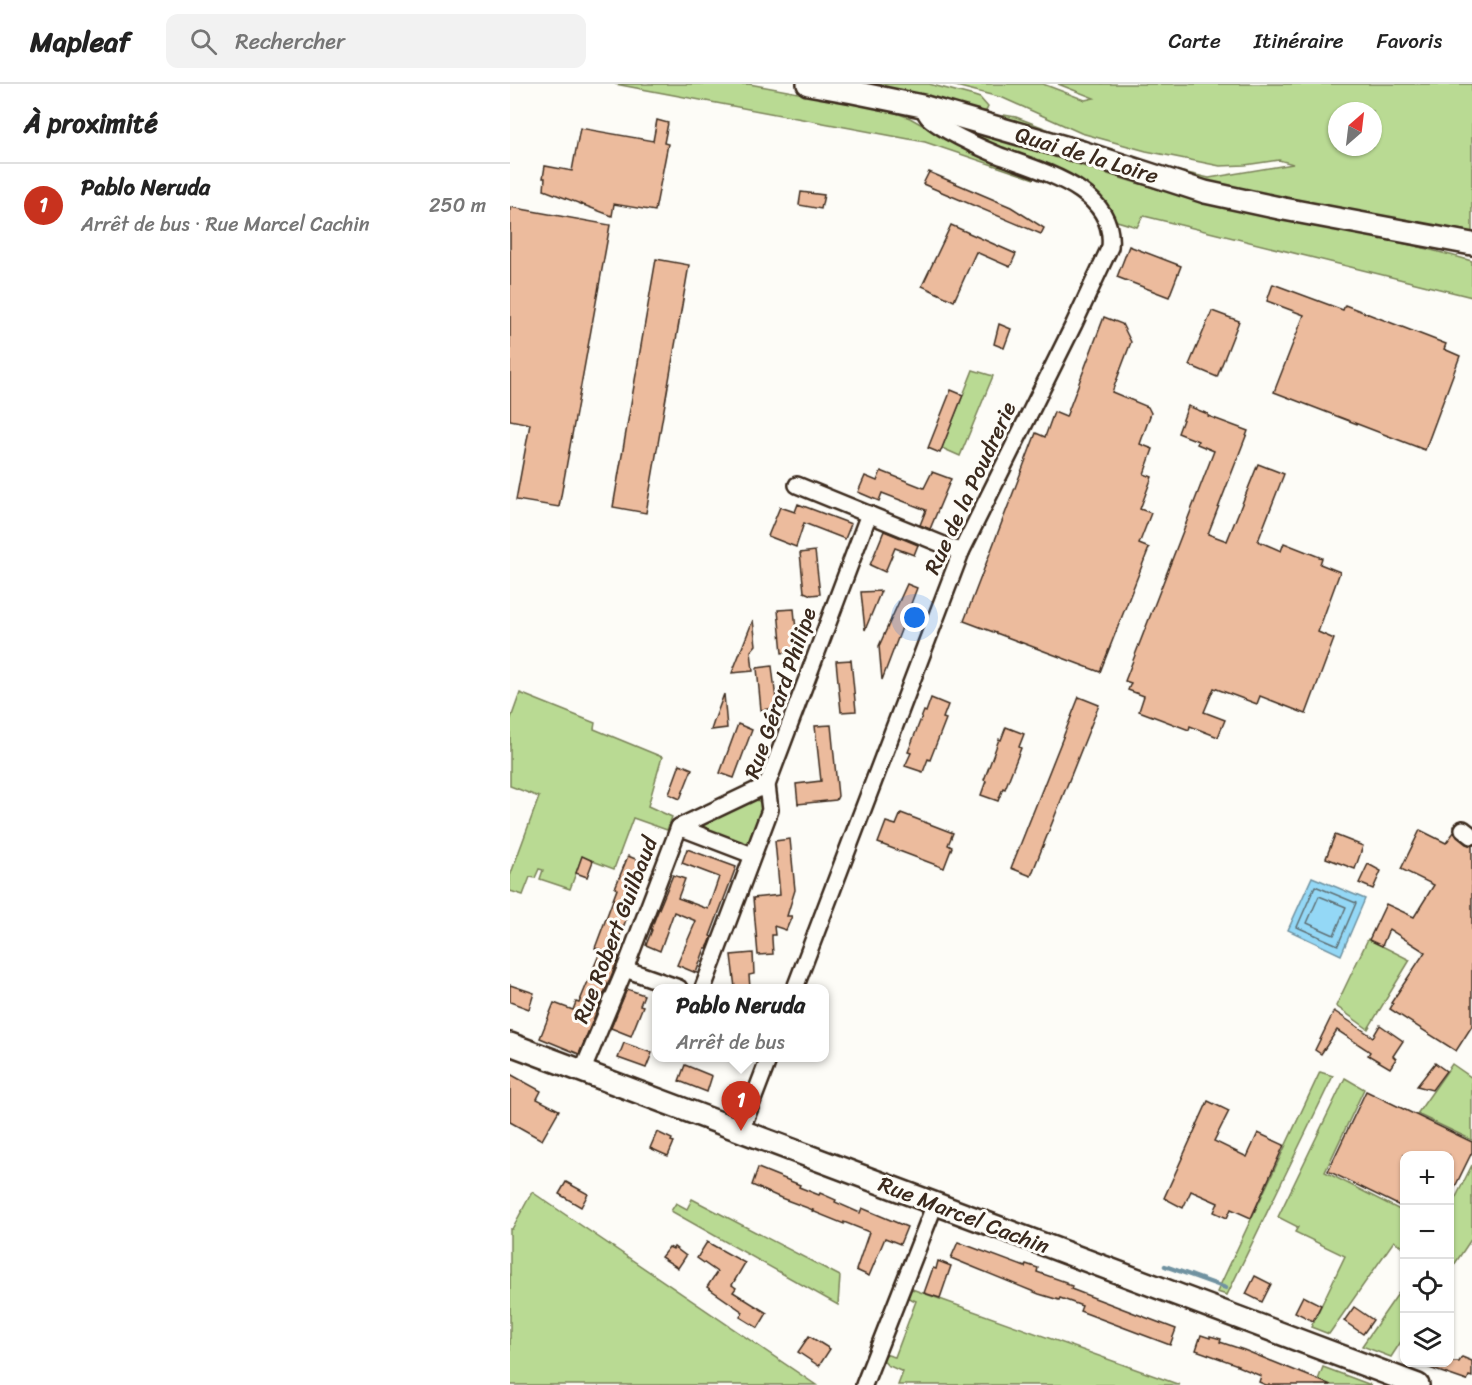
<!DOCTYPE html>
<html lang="fr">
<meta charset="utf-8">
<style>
body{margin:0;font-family:Sriracha,sans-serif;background:#f2f2f2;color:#222}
.controls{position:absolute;right:18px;bottom:18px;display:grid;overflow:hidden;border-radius:12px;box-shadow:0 2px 4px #0004}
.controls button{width:54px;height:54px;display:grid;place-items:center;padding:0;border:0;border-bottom:2px solid #e0e0e0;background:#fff;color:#222;font:30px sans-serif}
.compass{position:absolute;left:818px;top:18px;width:54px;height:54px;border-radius:50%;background:#fff;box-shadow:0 2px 4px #0004;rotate:28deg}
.you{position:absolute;left:405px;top:534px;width:21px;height:21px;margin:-15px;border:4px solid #fff;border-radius:50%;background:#1a73e8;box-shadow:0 0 0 9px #1a73e833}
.badge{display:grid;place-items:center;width:39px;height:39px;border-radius:50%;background:#c8321e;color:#fff;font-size:20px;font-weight:700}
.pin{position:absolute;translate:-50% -50px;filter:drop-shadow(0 2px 3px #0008)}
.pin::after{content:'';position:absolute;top:32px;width:21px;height:18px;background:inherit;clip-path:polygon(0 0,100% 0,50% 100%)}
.popup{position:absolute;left:142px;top:900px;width:177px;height:78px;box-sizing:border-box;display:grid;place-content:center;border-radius:12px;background:#fff;filter:drop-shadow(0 2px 4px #0005);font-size:20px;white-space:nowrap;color:#767676}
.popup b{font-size:22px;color:#222}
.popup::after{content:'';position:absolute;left:50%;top:100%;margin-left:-12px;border:12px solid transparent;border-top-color:#fff}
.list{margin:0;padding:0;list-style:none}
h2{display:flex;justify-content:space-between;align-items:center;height:78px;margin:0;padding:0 24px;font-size:26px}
h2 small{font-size:20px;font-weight:400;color:#767676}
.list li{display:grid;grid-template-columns:39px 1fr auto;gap:18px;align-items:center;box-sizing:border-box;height:84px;padding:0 24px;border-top:2px solid #e0e0e0}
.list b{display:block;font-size:22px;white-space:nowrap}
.list p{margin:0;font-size:20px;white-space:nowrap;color:#767676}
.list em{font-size:20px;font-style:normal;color:#767676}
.icon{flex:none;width:33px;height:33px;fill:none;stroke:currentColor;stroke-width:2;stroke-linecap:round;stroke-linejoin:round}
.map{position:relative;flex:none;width:962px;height:1301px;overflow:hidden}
header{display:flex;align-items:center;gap:36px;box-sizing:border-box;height:84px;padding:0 30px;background:#fff;border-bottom:2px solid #e0e0e0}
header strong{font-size:28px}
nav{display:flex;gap:33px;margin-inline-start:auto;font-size:21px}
.search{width:420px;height:54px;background:#f2f2f2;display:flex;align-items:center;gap:15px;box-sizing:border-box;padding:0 21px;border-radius:12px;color:#767676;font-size:22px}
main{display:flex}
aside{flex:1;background:#fff}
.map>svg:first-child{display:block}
.green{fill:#b9da93;stroke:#7a8258;stroke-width:1.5;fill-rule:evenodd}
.water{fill:#94d8f6;stroke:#7092a0;stroke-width:1.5}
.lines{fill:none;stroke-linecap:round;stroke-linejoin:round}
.shore{stroke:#5f7074;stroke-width:1.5}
.stream{stroke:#7092a0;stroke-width:4.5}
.building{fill:#ecbb9d;stroke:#3b2a1e;stroke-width:1.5}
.street-casing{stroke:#3b2a1e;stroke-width:20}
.secondary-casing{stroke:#3b2a1e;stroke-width:26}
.street{stroke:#fdfcf7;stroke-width:15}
.secondary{stroke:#fdfcf7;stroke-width:21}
.labels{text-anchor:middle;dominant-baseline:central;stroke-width:6;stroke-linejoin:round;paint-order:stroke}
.street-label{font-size:22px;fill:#3b2a1e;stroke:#fdfcf7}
</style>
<header>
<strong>Mapleaf</strong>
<div class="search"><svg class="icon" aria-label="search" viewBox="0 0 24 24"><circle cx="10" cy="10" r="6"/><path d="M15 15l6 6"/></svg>Rechercher</div>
<nav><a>Carte</a><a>Itinéraire</a><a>Favoris</a></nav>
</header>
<main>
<aside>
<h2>À proximité<small></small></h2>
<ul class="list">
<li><span class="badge">1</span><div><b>Pablo Neruda</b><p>Arrêt de bus · Rue Marcel Cachin</p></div><em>250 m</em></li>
</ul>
</aside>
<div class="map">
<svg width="962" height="1301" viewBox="0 0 962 1301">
<rect width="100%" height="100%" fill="#fdfcf7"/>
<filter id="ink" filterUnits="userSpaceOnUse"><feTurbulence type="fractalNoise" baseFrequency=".0167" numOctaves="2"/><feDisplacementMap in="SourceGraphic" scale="12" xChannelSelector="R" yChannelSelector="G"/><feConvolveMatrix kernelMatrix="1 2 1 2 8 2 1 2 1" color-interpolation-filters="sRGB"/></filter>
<g filter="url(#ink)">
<g class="green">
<polygon points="105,0 239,0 375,25 400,34 444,59 524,95 415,58"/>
<polygon points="337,0 419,0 464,12 470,14 478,23 476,27 472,28"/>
<path d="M438,0H533L575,16L584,14L548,0H962V154L712,104L492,36L490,34L494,31L506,33L555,52L642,81L699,94L783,80L769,76L735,81L710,82L636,67L571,49L493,14ZM827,27H863V63H827Z"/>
<path d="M473,49C541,71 609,96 678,113C772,136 868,150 962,177V213L634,132H633L627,143L607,137L592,117L468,55L469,51Z"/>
<polygon points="463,286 483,292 450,372 432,364"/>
<polygon points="10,609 85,639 84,645 152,673 138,722 162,733 157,746 123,734 104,785 72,773 60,805 30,795 33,786 29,785 25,794 20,793 13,811 0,807 0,792 29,713 0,702 0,637"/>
<polygon points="245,714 253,721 254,726 240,759 233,760 192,744 192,739"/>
<polygon points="858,855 900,876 858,945 826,922"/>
<polygon points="942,980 962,994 962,1056 907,1030"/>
<polygon points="810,988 823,992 717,1211 707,1208"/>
<polygon points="835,994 854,1005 815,1088 894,1128 894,1164 884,1157 819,1250 801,1243 835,1172 785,1148 788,1143 768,1133"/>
<polygon points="962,1081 962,1154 940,1187 940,1125"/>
<polygon points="22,1108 306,1301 0,1301 0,1145 2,1145"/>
<polygon points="182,1115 330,1192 328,1221 161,1127 166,1119 177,1125"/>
<polygon points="894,1201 894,1253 881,1273 852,1262"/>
<polygon points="399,1204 670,1301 388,1301 393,1288 377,1281 372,1275 374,1270 385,1273 406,1217 396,1213"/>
<polygon points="813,1283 861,1301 806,1301"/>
</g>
<polygon class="water" points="802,793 855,815 831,871 778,846"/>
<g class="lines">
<g class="shore">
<polygon points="805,802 846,819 828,861 787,843"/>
<polygon points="809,812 836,823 824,851 797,839"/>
</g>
<polyline class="stream" points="655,1182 716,1204"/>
</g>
<g class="building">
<polygon points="147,36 158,39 154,59 158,60 145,127 104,120 102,132 34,106 35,94 33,94 35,82 62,87 70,44 143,57"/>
<polygon points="419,88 501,123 534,144 531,150 413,100"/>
<polygon points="291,108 314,111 311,125 289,121"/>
<polygon points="0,123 100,141 49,423 6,416 20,340 0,336"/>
<polygon points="441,141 506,170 500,183 466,168 444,217 412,202"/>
<polygon points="619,162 671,182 659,213 607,193"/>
<polygon points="146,175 179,181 136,429 103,423"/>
<polygon points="763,200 833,226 835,221 936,260 934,265 950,272 915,366 764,308 794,231 757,217"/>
<polygon points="702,227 729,237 707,293 679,281"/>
<polygon points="594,233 612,240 621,258 602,308 638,323 641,329 630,360 643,365 634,390 642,393 630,425 641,429 629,460 639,464 590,588 454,537 526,349 535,353 544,328 556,333"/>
<polygon points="489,240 501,245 494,264 484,260"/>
<polygon points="441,306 453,311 430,369 418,364"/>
<polygon points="678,322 698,330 698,332 738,347 698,450 717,457 748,380 774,390 748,457 771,467 774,459 812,474 810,480 830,488 808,548 824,555 796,630 750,612 747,620 704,604 694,628 715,636 708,653 680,642 679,646 629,627 634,612 618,606 621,599 615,597 704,367 687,360 688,357 668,349"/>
<polygon points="371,387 414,404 422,388 441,395 420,445 410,441 416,426 372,409 369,417 348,408 355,392 367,397"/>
<polygon points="288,420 341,440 335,455 294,439 286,463 258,452 270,423 285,428"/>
<polygon points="374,447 408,461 404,471 385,464 375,488 360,481"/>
<polygon points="305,467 310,510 301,511 294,508 290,469"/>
<polygon points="397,500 407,504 372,596 369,562"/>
<polygon points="371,507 355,546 351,508"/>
<polygon points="284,525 288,567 272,569 268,526"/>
<polygon points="243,536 246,561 241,567 243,587 222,589"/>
<polygon points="341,576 346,627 331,628 326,577"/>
<polygon points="262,582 267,624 251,626 247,584"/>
<polygon points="214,610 217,644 201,646 204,637"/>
<polygon points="569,613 589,621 521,792 501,784"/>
<polygon points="421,614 438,621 433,634 436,635 420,676 418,675 413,688 395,682 401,669 398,668 414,627 416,628"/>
<polygon points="228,640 242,646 224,694 210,689"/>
<polygon points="321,641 328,712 326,716 288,720 286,700 311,697 305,642"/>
<polygon points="496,643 514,650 509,663 511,664 495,705 493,704 488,717 471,711 476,697 474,696 483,672 489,655 491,656"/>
<polygon points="170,680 182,685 170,715 159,710"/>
<polygon points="391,729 443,749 438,761 442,763 434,784 368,759 376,738 386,741"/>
<polygon points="910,746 936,759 944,748 947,753 956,760 962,762 962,942 946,967 880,925 883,920 881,919 915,868 879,845 872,862 859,856 876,820 904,833 924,801 891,785"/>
<polygon points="825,751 853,762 845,785 816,774"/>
<polygon points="280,755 285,806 277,832 282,832 276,846 264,842 265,851 262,851 262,855 263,870 248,871 243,814 270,811 265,757"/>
<polygon points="177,765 226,783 200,852 202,853 199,860 197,864 195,864 186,889 167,881 186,837 164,828 150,867 136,861 142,846 141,845 146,832 163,791 175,795 168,814 198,825 209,793 172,779"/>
<polygon points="72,772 83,777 77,793 66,789"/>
<polygon points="118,772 133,778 131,785 134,786 118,827 119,828 103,870 109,873 69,970 30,954 44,919 63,926 66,918 69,919 91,866 85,864 107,805 105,804"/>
<polygon points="858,780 871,787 863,805 849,799"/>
<polygon points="243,869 244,890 239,891 240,904 225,904 221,871"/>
<polygon points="0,901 24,909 19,925 0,918"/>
<polygon points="117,905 134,911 130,921 133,922 121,952 101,944"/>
<polygon points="824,927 863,953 870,941 893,957 883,972 886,975 880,984 858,971 860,968 856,965 827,946 811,970 805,966"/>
<polygon points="114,959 142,969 136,984 108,974"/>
<polygon points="925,979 936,987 922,1006 907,1002"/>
<polygon points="175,981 202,992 197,1008 169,997"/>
<polygon points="0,990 31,1007 27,1015 49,1026 32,1056 0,1038"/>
<polygon points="856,1007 962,1058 962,1068 939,1115 939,1071 894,1071 894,1124 818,1087"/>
<polygon points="698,1017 719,1027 704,1057 737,1073 748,1049 774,1061 741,1134 721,1125 717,1134 704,1128 708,1119 681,1107 673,1124 654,1114"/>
<polygon points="147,1048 162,1055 161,1057 164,1058 158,1072 140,1064"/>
<polygon points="248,1084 290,1101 289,1103 309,1111 310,1109 326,1116 325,1118 350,1129 352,1124 397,1143 390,1160 375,1154 359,1192 346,1186 359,1148 334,1138 334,1140 302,1127 303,1126 271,1114 242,1101"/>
<polygon points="56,1098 78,1110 71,1123 49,1110"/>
<polygon points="197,1158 235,1179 222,1201 226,1204 223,1208 257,1229 248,1244 230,1233 233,1228 197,1203 207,1188 187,1174"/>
<polygon points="448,1158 515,1183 516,1180 528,1184 527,1188 556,1198 556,1200 562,1202 561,1205 666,1245 660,1261 570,1227 572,1222 550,1214 549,1216 529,1210 441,1174"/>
<polygon points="159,1163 163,1165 164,1163 176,1172 168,1184 151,1173"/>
<polygon points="428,1177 441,1182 430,1214 414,1209 423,1184 426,1185"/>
<polygon points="745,1192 761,1200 752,1218 736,1210"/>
<polygon points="793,1212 811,1221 803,1237 785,1228"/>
<polygon points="844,1223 863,1236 853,1250 834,1237"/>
<polygon points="691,1251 700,1254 700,1252 711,1255 710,1258 734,1266 821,1301 756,1301 749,1298 751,1292 727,1282 728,1281 686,1266"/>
<polygon points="299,1252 320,1265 309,1282 288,1268"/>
<polygon points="952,1273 962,1277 962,1293 959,1292 957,1297 908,1280 909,1278 949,1278"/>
</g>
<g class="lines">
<g class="street-casing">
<g id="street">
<polyline points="287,401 451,468"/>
<polyline points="169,743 242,771"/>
<polyline points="953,745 962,752"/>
<polyline points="115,885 169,904"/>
<polyline points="193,904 260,726 257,701 359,430"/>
<path d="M285,904L451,468L564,240L600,163C606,105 530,87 488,71C471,64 454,56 438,47C432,43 424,39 419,34C416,31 414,26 412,22"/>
<polyline points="72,988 115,885 169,743 257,701"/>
<polyline points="231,1047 259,974"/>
<polyline points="354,1301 425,1120"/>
</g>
</g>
<g class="secondary-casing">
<g id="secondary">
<polyline points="298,0 343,8 412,22 572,68 695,108 774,125 962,160"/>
<polyline points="0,960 908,1301"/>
</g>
</g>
<use href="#street" class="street"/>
<use href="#secondary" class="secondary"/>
</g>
</g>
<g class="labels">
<g class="street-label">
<text transform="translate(577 71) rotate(17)">Quai de la Loire</text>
<text transform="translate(460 404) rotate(-65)">Rue de la Poudrerie</text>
<text transform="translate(270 609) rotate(-71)">Rue Gérard Philipe</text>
<text transform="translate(105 846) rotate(-69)">Rue Robert Guilbaud</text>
<text transform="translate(454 1131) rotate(21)">Rue Marcel Cachin</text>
</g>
</g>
</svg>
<div class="controls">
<button>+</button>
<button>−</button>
<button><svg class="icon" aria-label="locate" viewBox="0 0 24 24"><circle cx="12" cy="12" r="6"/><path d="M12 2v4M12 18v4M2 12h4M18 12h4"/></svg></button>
<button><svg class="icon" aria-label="layers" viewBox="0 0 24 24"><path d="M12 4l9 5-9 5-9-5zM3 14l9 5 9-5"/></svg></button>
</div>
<svg class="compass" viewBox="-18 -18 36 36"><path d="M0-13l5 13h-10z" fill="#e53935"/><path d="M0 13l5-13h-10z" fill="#767676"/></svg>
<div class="you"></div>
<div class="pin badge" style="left:231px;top:1047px">1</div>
<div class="popup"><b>Pablo Neruda</b>Arrêt de bus</div>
</div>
</main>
